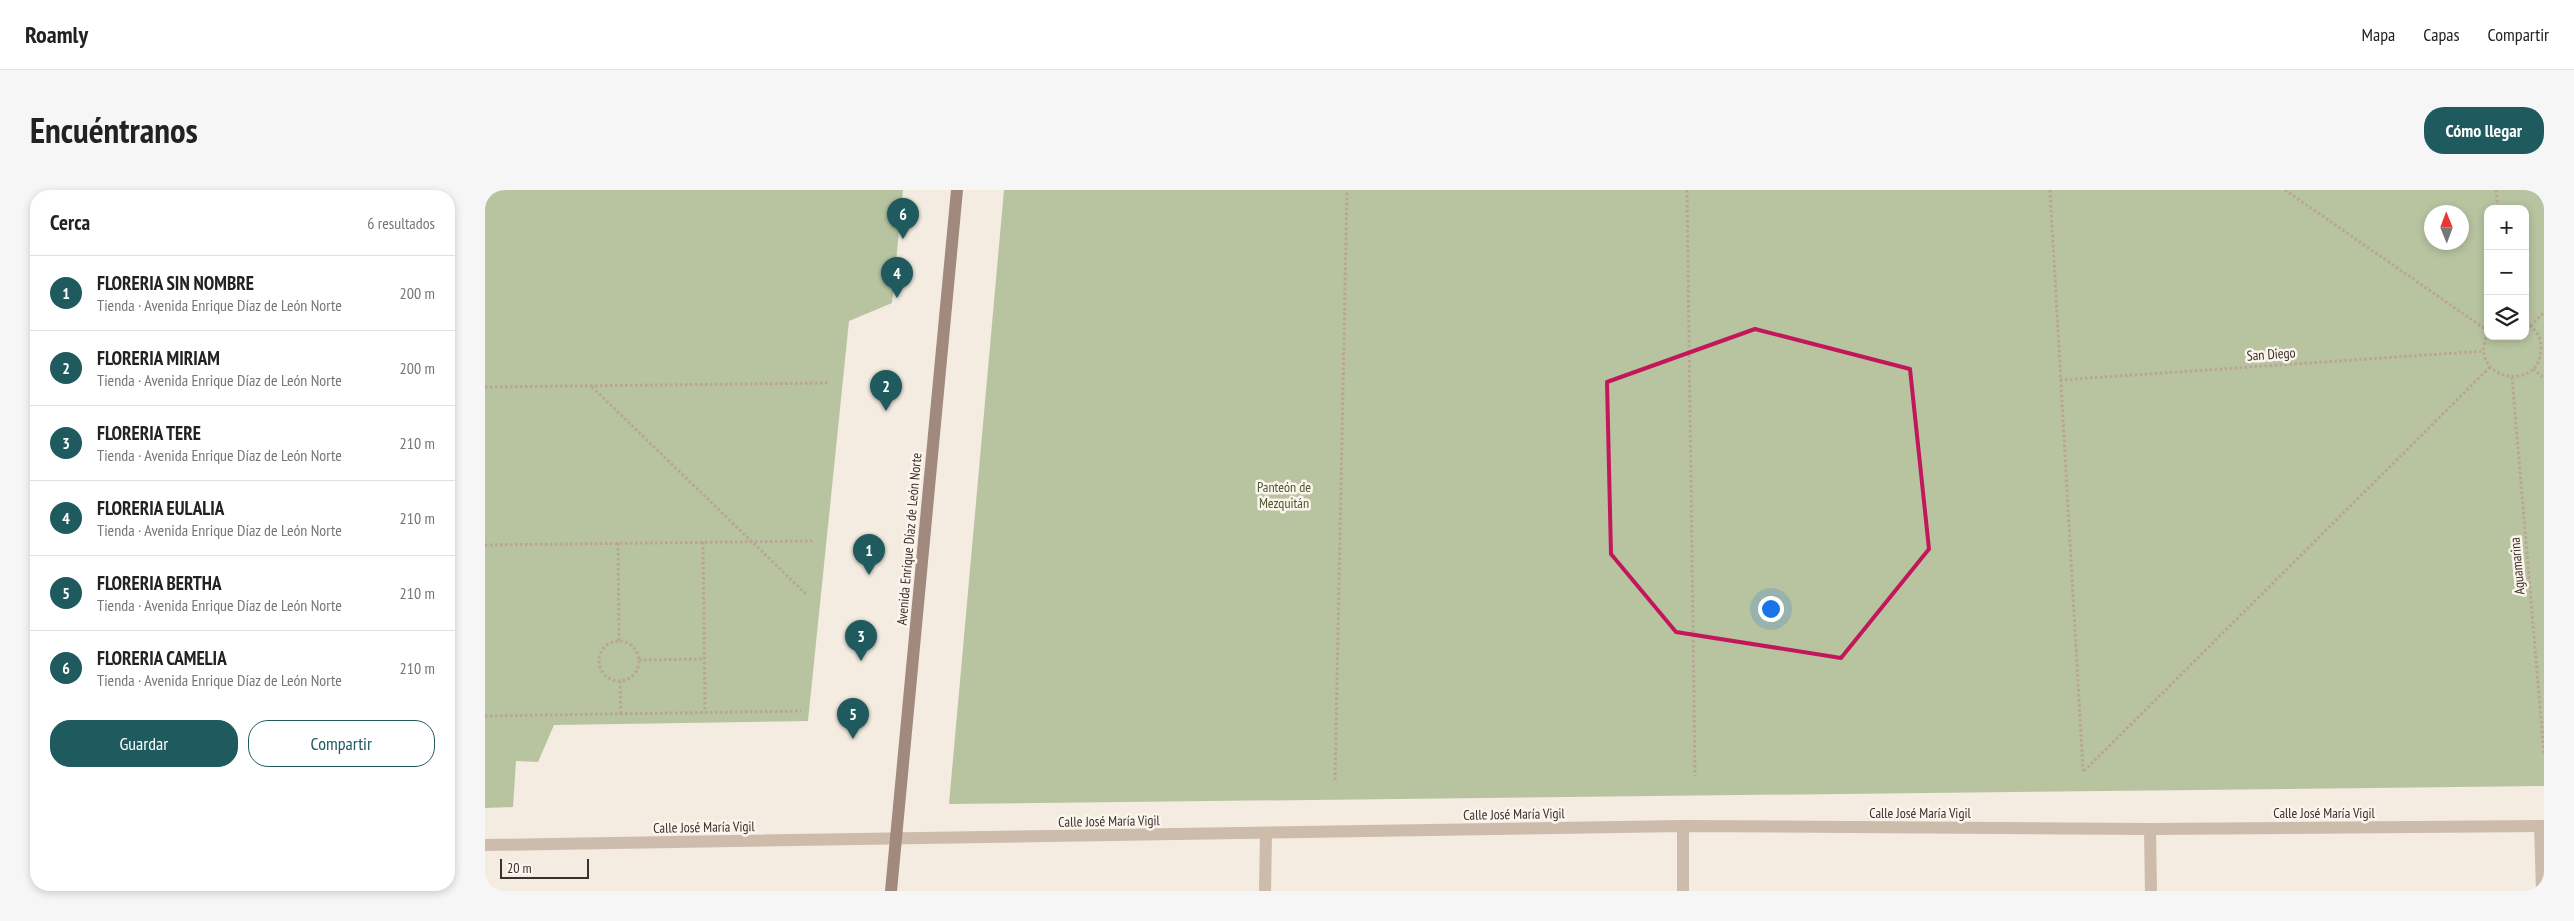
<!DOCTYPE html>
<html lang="es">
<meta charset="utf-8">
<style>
body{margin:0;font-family:"PT Sans Narrow",sans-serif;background:#f6f6f6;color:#222}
.controls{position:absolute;right:15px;top:15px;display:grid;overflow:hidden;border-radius:10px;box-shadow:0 2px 8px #0003}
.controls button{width:45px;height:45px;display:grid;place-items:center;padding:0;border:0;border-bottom:1px solid #e0e0e0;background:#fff;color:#222;font:25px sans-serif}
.compass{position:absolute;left:1939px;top:15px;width:45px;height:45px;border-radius:50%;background:#fff;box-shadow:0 2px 8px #0003;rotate:359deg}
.scale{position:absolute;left:15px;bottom:12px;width:89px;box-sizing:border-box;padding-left:5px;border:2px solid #3b302b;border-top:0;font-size:14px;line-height:18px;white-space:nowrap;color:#3b302b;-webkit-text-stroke:4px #fbf5ee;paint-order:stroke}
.you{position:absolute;left:1285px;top:418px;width:18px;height:18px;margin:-12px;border:4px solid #fff;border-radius:50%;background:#1a73e8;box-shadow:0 0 0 8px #1a73e833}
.badge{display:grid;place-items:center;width:32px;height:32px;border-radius:50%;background:#1f5a5e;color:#fff;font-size:16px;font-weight:700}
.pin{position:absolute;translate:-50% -41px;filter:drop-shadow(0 1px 2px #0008)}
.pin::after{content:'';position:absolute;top:26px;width:18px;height:15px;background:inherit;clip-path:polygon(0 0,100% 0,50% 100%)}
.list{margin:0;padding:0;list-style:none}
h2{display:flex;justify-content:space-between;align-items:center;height:65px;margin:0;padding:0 20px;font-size:21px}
h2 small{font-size:16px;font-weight:400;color:#767676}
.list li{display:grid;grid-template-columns:32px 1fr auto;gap:15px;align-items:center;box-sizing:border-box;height:75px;padding:0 20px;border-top:1px solid #e0e0e0}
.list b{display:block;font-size:19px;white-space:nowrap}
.list p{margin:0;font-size:16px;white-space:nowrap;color:#767676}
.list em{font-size:16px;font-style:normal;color:#767676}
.actions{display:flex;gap:10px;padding:15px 20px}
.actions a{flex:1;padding:11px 0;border:1px solid #1f5a5e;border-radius:20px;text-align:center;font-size:18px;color:#1f5a5e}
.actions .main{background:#1f5a5e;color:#fff}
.icon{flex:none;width:28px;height:28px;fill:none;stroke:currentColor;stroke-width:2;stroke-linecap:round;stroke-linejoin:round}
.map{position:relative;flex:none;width:2059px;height:701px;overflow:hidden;border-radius:20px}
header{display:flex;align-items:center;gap:30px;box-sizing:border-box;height:70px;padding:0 25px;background:#fff;border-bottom:1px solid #e0e0e0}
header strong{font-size:24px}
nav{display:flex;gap:28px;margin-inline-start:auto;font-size:18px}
.intro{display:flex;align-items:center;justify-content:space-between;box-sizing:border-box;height:120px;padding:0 30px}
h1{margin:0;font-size:35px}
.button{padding:12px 22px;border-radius:20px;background:#1f5a5e;color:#fff;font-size:18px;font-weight:700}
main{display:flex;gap:30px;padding:0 30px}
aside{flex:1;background:#fff;border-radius:20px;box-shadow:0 2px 8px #0003}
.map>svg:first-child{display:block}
.green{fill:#b8c4a0;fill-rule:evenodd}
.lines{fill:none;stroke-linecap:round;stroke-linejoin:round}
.path{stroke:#b9a596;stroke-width:3;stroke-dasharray:2.5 2.5;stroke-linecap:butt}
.minor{stroke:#cdbbac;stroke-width:12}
.tertiary{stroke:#cdbbac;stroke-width:12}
.secondary{stroke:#a18a7d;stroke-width:12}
.marked{fill:none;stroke:#c2185b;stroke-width:4;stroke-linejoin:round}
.labels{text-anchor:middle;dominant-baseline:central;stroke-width:5;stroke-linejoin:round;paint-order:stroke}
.street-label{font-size:14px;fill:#3b302b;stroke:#fbf5ee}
.park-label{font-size:14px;fill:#4a5a2e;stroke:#fbf5ee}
</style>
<header>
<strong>Roamly</strong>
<nav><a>Mapa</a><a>Capas</a><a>Compartir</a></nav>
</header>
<div class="intro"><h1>Encuéntranos</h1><a class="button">Cómo llegar</a></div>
<main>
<aside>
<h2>Cerca<small>6 resultados</small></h2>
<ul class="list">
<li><span class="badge">1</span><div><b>FLORERIA SIN NOMBRE</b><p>Tienda · Avenida Enrique Díaz de León Norte</p></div><em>200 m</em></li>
<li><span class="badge">2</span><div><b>FLORERIA MIRIAM</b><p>Tienda · Avenida Enrique Díaz de León Norte</p></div><em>200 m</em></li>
<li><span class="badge">3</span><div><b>FLORERIA TERE</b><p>Tienda · Avenida Enrique Díaz de León Norte</p></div><em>210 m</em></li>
<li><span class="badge">4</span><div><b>FLORERIA EULALIA</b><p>Tienda · Avenida Enrique Díaz de León Norte</p></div><em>210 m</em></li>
<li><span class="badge">5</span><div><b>FLORERIA BERTHA</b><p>Tienda · Avenida Enrique Díaz de León Norte</p></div><em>210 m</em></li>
<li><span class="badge">6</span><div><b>FLORERIA CAMELIA</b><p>Tienda · Avenida Enrique Díaz de León Norte</p></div><em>210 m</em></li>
</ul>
<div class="actions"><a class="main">Guardar</a><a>Compartir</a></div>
</aside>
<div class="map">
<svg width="2059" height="701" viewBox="0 0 2059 701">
<rect width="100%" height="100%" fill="#f4ebe1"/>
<g class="green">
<polygon points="0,0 418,0 407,113 364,131 323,531 69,535 53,572 31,571 28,617 0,618"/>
<path d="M519,0H2059V596L464,614ZM2003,19H2040V146H2003ZM1946,22H1976V52H1946Z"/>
</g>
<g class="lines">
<g class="path">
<polyline points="1202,0 1210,586"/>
<polyline points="1565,0 1598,581"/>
<polyline points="1800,0 2003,141"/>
<polyline points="2011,0 2013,19"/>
<polyline points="2046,136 2059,122"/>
<path d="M2003,143C1980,190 2057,205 2056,157C2056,146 2050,138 2040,133"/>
<polyline points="2048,179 2059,188"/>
<polyline points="2027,187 2059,564"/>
<polyline points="1575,190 1999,161"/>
<polyline points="0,197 344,193"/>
<polyline points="107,197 322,405"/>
<polyline points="218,352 220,522"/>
<polyline points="133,353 134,451"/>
<polyline points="0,355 329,351"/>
<circle cx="134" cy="471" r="20"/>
<polyline points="154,470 219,469"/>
<polyline points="135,491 136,524"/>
<polyline points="0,526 316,521"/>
<polyline points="1599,581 2005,177"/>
<polyline points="850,590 862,0"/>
</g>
<g class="minor">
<polyline points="2055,636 2057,701"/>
<polyline points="1665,639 1666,701"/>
<polyline points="780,701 781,643"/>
<polyline points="1198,701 1198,636"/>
</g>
<polyline class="tertiary" points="0,655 1198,636 1665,639 2059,636"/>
<polyline class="secondary" points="406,701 472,0"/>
</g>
<path class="marked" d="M1270,139L1425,179L1444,359L1356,468L1191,442L1126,364L1122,192Z"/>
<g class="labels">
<g class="street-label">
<text transform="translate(1786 164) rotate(-4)">San Diego</text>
<text transform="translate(424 349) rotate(-85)">Avenida Enrique Díaz de León Norte</text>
<text transform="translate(2032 376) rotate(-95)">Aguamarina</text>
<text x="1435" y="623">Calle José María Vigil</text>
<text x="1839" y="623">Calle José María Vigil</text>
<text transform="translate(1029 624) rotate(-1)">Calle José María Vigil</text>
<text transform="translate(624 631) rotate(-1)">Calle José María Vigil</text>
<text transform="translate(219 637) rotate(-1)">Calle José María Vigil</text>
</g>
<g class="park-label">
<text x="799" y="297">Panteón de<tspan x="799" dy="16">Mezquitán</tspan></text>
</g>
</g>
</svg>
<div class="controls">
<button>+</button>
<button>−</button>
<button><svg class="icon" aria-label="layers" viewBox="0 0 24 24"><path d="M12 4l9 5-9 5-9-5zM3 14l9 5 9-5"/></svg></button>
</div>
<svg class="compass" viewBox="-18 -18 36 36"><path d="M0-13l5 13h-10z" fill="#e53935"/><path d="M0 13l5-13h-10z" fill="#767676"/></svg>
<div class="scale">20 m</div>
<div class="you"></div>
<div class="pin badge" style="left:384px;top:385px">1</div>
<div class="pin badge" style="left:401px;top:221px">2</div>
<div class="pin badge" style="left:376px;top:471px">3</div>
<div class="pin badge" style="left:412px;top:108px">4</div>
<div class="pin badge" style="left:368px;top:549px">5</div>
<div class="pin badge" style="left:418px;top:49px">6</div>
</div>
</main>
